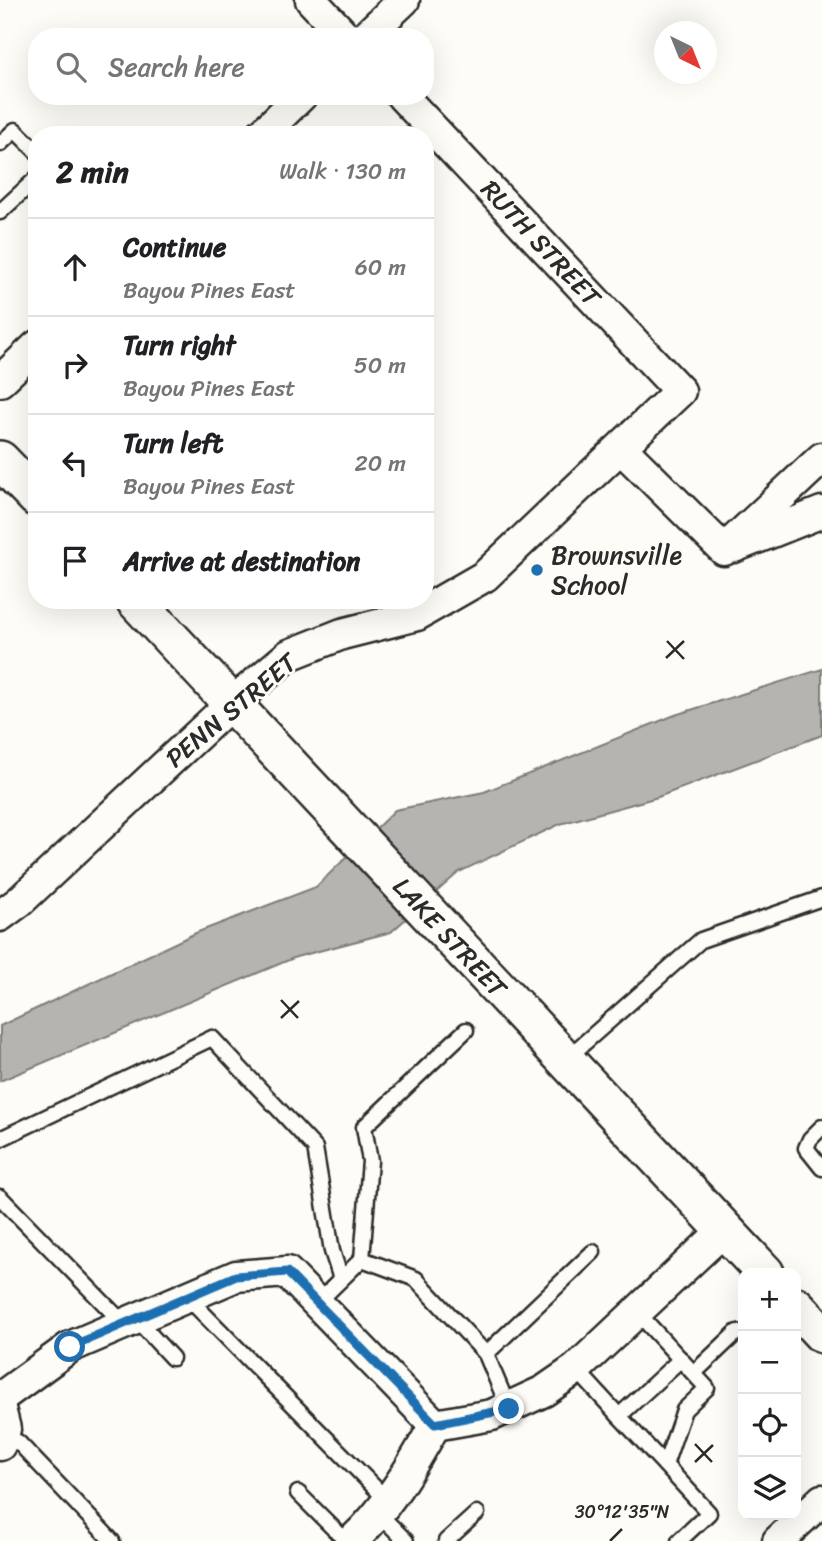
<!DOCTYPE html>
<meta charset="utf-8">
<style>
body{margin:0;font-family:Sriracha,sans-serif;background:#f6f6f6;color:#202124}
.controls{position:absolute;right:21px;bottom:21px;display:grid;overflow:hidden;border-radius:14px;box-shadow:0 7px 28px #0002}
.controls button{width:63px;height:63px;display:grid;place-items:center;padding:0;border:0;border-bottom:2px solid #e0e0e0;background:#fff;color:#202124;font:35px sans-serif}
.compass{position:absolute;left:654px;top:21px;width:63px;height:63px;border-radius:50%;background:#fff;box-shadow:0 7px 28px #0002;rotate:137deg}
.stop{position:absolute;width:21px;height:21px;margin:-16px;border:5px solid #1f6fb2;border-radius:50%;background:#fff}
.stop.end{background:#1f6fb2;border-color:#fff;box-shadow:0 2px 7px #0008}
.list{margin:0;padding:0;list-style:none}
h2{display:flex;justify-content:space-between;align-items:center;height:91px;margin:0;padding:0 28px;font-size:30px}
h2 small{font-size:23px;font-weight:400;color:#757577}
.list li{display:grid;grid-template-columns:46px 1fr auto;gap:21px;align-items:center;box-sizing:border-box;height:98px;padding:0 28px;border-top:2px solid #e0e0e0}
.list b{display:block;font-size:26px;white-space:nowrap}
.list p{margin:0;font-size:23px;white-space:nowrap;color:#757577}
.list em{font-size:23px;font-style:normal;color:#757577}
.icon{flex:none;width:38px;height:38px;fill:none;stroke:currentColor;stroke-width:2;stroke-linecap:round;stroke-linejoin:round}
.map{position:relative;flex:none;width:822px;height:1541px;overflow:hidden}
.search{position:absolute;background:#fff;box-shadow:0 7px 28px #0002;left:28px;top:28px;width:406px;height:77px;display:flex;align-items:center;gap:18px;box-sizing:border-box;padding:0 24px;border-radius:28px;color:#757577;font-size:26px}
.panel{position:absolute;background:#fff;box-shadow:0 7px 28px #0002;left:28px;top:126px;width:406px;height:483px;border-radius:28px}
.map>svg:first-child{display:block}
.water{fill:#b5b4b1;stroke:#7e7d7b;stroke-width:2}
.lines{fill:none;stroke-linecap:round;stroke-linejoin:round}
.service-casing{stroke:#2b2b2b;stroke-width:19}
.minor-casing{stroke:#2b2b2b;stroke-width:35}
.tertiary-casing{stroke:#2b2b2b;stroke-width:42}
.service{stroke:#fdfcf7;stroke-width:14}
.minor{stroke:#fdfcf7;stroke-width:30}
.tertiary{stroke:#fdfcf7;stroke-width:37}
.route{stroke:#1f6fb2;stroke-width:9}
.ticks{fill:none;stroke:#2b2b2b;stroke-width:2.5}
.poi-dot{fill:#1f6fb2;stroke:#fdfcf7;stroke-width:2.5}
.labels{text-anchor:middle;dominant-baseline:central;stroke-width:6;stroke-linejoin:round;paint-order:stroke}
.street-label{font-size:26px;fill:#2b2b2b;stroke:#fdfcf7}
.poi-label{font-size:26px;fill:#2b2b2b;stroke:#fdfcf7;text-anchor:start}
.ticks-label{font-size:18px;text-anchor:middle;fill:#2b2b2b;stroke:#fdfcf7;stroke-width:6;stroke-linejoin:round;paint-order:stroke}
</style>
<div class="map">
<svg width="822" height="1541" viewBox="0 0 822 1541">
<rect width="100%" height="100%" fill="#fdfcf7"/>
<filter id="ink" filterUnits="userSpaceOnUse"><feTurbulence type="fractalNoise" baseFrequency=".0143" numOctaves="2"/><feDisplacementMap in="SourceGraphic" scale="14" xChannelSelector="R" yChannelSelector="G"/><feConvolveMatrix kernelMatrix="1 2 1 2 8 2 1 2 1" color-interpolation-filters="sRGB"/></filter>
<g filter="url(#ink)">
<polygon class="water" points="822,669 822,735 658,797 560,824 459,872 391,932 296,957 0,1081 0,1026 198,932 316,887 395,810 484,792 675,715"/>
<g class="lines">
<g class="service-casing">
<g id="service">
<polyline points="0,144 15,130 37,152"/>
<polyline points="0,212 37,178"/>
<polyline points="466,1030 364,1127 370,1161 362,1259 416,1279 486,1354"/>
<polyline points="565,1060 701,940 822,898"/>
<polyline points="822,1127 810,1139 806,1148 822,1168"/>
<polyline points="0,1139 212,1038 315,1148 332,1251 341,1279"/>
<polyline points="0,1197 124,1324"/>
<polyline points="187,1297 387,1500"/>
<polyline points="317,1303 362,1259"/>
<polyline points="637,1312 707,1388 684,1410 665,1465 709,1513 679,1541"/>
<polyline points="136,1319 172,1358"/>
<polyline points="576,1369 619,1416"/>
<polyline points="694,1373 737,1332"/>
<polyline points="509,1409 486,1354 593,1252"/>
<polyline points="2,1442 18,1442 112,1541"/>
<polyline points="665,1465 619,1416 681,1359"/>
<polyline points="298,1493 346,1541"/>
<polyline points="378,1513 406,1541"/>
<polyline points="446,1541 477,1513"/>
</g>
</g>
<g class="minor-casing">
<g id="minor">
<polyline points="311,0 346,37"/>
<polyline points="365,37 404,0"/>
<polyline points="261,135 301,96"/>
<polyline points="0,381 37,346"/>
<polyline points="621,448 724,550 822,458"/>
<polyline points="734,547 822,512"/>
<polyline points="0,916 19,902 233,702 289,655 342,634 417,615 485,576 680,391 402,96"/>
<polyline points="0,1398 70,1347 236,1276 287,1272 435,1425 492,1415 544,1391 576,1369 724,1230"/>
<polyline points="0,1409 5,1429 0,1445"/>
<path d="M352,1541C387,1509 412,1466 435,1425"/>
<polyline points="778,1541 822,1500"/>
</g>
</g>
<g class="tertiary-casing">
<g id="tertiary">
<polyline points="0,460 37,498"/>
<polyline points="135,600 765,1273"/>
<polyline points="796,1306 822,1334"/>
</g>
</g>
<use href="#service" class="service"/>
<use href="#minor" class="minor"/>
<use href="#tertiary" class="tertiary"/>
</g>
</g>
<g class="lines" filter="url(#ink)">
<polyline class="route" points="70,1347 236,1276 287,1272 435,1424 509,1409"/>
</g>
<path class="ticks" d="M667,641L684,659M666,658L684,641M281,1000L298,1018M281,1018L299,1001M695,1444L712,1462M695,1462L713,1445M610,1541L622,1529"/>
<circle class="poi-dot" cx="537" cy="570" r="7"/>
<g class="labels">
<g class="street-label">
<text transform="translate(541 243) rotate(47)">RUTH STREET</text>
<text transform="translate(231 710) rotate(-40)">PENN STREET</text>
<text transform="translate(450 937) rotate(47)">LAKE STREET</text>
</g>
<g class="poi-label">
<text x="551" y="555">Brownsville<tspan x="551" dy="30">School</tspan></text>
</g>
</g>
<g class="ticks-label">
<text x="622" y="1518">30°12'35"N</text>
</g>
</svg>
<div class="controls">
<button>+</button>
<button>−</button>
<button><svg class="icon" aria-label="locate" viewBox="0 0 24 24"><circle cx="12" cy="12" r="6"/><path d="M12 2v4M12 18v4M2 12h4M18 12h4"/></svg></button>
<button><svg class="icon" aria-label="layers" viewBox="0 0 24 24"><path d="M12 4l9 5-9 5-9-5zM3 14l9 5 9-5"/></svg></button>
</div>
<svg class="compass" viewBox="-18 -18 36 36"><path d="M0-13l5 13h-10z" fill="#e53935"/><path d="M0 13l5-13h-10z" fill="#757577"/></svg>
<div class="stop" style="left:70px;top:1347px"></div>
<div class="stop end" style="left:509px;top:1409px"></div>
<div class="search"><svg class="icon" aria-label="search" viewBox="0 0 24 24"><circle cx="10" cy="10" r="6"/><path d="M15 15l6 6"/></svg>Search here</div>
<section class="panel">
<h2>2 min<small>Walk · 130 m</small></h2>
<ul class="list">
<li><svg class="icon" aria-label="ahead" viewBox="0 0 24 24"><path d="M12 20V5M6 11l6-6 6 6"/></svg><div><b>Continue</b><p>Bayou Pines East</p></div><em>60 m</em></li>
<li><svg class="icon" aria-label="right" viewBox="0 0 24 24"><path d="M7 20v-9h11M14 6l5 5-5 5"/></svg><div><b>Turn right</b><p>Bayou Pines East</p></div><em>50 m</em></li>
<li><svg class="icon" aria-label="left" viewBox="0 0 24 24"><path d="M17 20v-9H6M10 6l-5 5 5 5"/></svg><div><b>Turn left</b><p>Bayou Pines East</p></div><em>20 m</em></li>
<li><svg class="icon" aria-label="arrive" viewBox="0 0 24 24"><path d="M6 21V4h12l-3 4 3 4H6"/></svg><div><b>Arrive at destination</b></div></li>
</ul>
</section>
</div>
